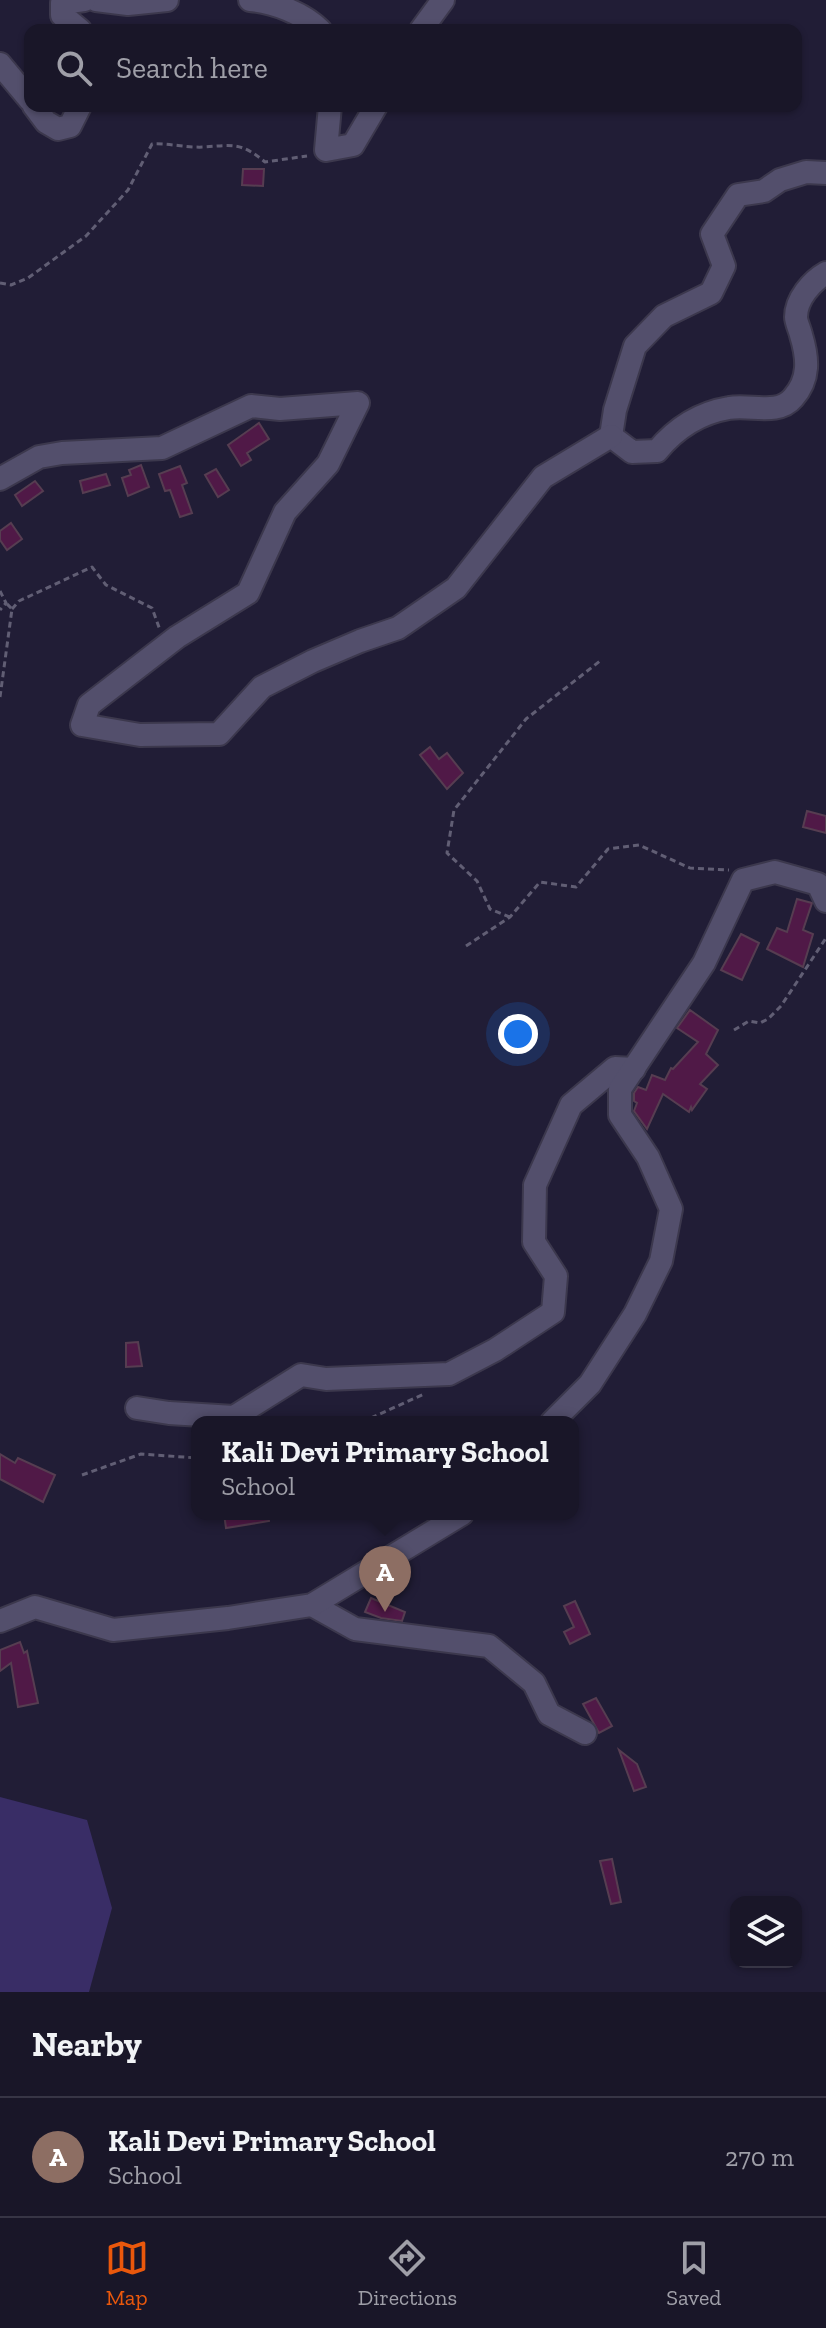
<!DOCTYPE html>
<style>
body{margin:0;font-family:"Zilla Slab",serif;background:#221f30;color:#f1f3f6}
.controls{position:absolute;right:24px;bottom:24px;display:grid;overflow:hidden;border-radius:16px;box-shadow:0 2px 6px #0004}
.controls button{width:72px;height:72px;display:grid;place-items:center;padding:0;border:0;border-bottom:2px solid #373545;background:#191628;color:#f1f3f6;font:40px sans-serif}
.you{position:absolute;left:518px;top:1034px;width:28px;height:28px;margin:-20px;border:6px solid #fff;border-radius:50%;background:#1a73e8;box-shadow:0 0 0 12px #1a73e833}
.badge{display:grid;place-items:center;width:52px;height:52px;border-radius:50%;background:#ea580c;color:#fff;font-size:26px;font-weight:700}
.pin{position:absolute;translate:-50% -66px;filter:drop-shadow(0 2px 4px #0008)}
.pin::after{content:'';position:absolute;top:42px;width:28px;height:24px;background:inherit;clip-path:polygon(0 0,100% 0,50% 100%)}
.popup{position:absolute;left:191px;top:1416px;width:388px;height:104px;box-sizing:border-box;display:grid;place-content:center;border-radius:16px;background:#191628;filter:drop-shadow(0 2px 6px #0005);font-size:26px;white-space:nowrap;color:#9f9fa8}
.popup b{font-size:30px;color:#f1f3f6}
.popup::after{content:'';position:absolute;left:50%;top:100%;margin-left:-16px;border:16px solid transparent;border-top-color:#191628}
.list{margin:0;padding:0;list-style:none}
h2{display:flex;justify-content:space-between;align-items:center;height:104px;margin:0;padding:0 32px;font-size:34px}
h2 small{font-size:26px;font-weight:400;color:#9f9fa8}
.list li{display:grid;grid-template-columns:52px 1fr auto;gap:24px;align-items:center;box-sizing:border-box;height:120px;padding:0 32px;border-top:2px solid #373545}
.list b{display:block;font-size:30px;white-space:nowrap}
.list p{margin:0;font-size:26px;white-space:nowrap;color:#9f9fa8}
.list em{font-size:26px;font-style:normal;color:#9f9fa8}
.icon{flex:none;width:44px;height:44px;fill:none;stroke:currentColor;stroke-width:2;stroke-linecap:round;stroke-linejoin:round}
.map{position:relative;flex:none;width:826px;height:1992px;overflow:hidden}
.search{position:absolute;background:#191628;box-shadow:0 2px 6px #0004;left:24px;right:24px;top:24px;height:88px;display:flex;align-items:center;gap:20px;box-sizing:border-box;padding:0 28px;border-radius:16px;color:#9f9fa8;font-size:30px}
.sheet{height:224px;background:#191628}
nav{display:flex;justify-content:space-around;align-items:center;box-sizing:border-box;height:112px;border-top:2px solid #373545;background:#191628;font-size:22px;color:#9f9fa8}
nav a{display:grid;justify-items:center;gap:4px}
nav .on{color:#ea580c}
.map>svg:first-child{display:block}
.green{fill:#392d66}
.building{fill:#501947;stroke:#563d51;stroke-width:2}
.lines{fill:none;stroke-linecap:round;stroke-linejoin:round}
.minor-casing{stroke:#3c384d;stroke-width:26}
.path{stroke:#615e74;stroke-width:3;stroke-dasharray:6 4;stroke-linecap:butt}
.minor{stroke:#534f6c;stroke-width:22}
</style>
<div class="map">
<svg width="826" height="1992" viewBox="0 0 826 1992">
<rect width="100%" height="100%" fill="#211d36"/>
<polygon class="green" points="0,1797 87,1820 112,1908 89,1992 0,1992"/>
<g class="building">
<polygon points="243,169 264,169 263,186 242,185"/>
<polygon points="259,423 269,439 247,453 251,460 241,466 228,445"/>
<polygon points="141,465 149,487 128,496 122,478 131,475 129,470"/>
<polygon points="180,466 187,483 182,485 192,513 180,517 170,490 165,491 159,474"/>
<polygon points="216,469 229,490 218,497 205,475"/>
<polygon points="106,474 110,485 83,493 80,481"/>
<polygon points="35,481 43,491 22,506 15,495"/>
<polygon points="11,523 22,539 7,550 0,540 0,531"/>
<polygon points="430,747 439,759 447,753 463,773 447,789 420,755"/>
<polygon points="807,811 826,816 826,833 803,827"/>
<polygon points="797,899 812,903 803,930 813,934 803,967 767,949 777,928 787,932"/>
<polygon points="741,934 759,943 742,980 721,970"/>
<polygon points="690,1010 718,1030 706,1054 718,1065 700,1084 707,1089 692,1110 691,1107 689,1112 663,1094 647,1129 634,1111 637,1103 634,1101 634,1093 638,1087 646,1090 652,1075 665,1080 671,1068 673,1069 698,1042 677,1028"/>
<polygon points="138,1342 142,1366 126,1367 126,1343"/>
<polygon points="0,1454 15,1463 18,1458 55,1475 43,1502 0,1479"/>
<polygon points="224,1514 268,1514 269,1521 226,1528"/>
<polygon points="371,1598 405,1612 402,1621 381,1618 365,1612"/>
<polygon points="575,1601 590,1634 570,1644 564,1632 574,1627 564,1606"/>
<polygon points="20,1642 24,1653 27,1651 38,1703 18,1707 11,1663 0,1671 0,1650"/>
<polygon points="596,1698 612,1726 599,1733 583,1704"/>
<polygon points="619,1750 637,1764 646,1787 634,1791"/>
<polygon points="612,1859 621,1902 611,1904 600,1861"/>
</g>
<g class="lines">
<g class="minor-casing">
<g id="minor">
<polyline points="96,0 128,4 167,0"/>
<path d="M250,0C273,2 303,13 320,30"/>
<polyline points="80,30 62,15 62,3 84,0"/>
<polyline points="421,30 443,0"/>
<polyline points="0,64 30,100"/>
<polyline points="34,106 46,122 58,129 70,126 80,106"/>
<polyline points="330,106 326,150 353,145 376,106"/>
<polyline points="611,436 615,410 635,346 664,316 711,293 724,266 712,234 738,195 764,191 780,180 806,172 826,173"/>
<path d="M611,436L632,452L657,451C676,428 699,413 729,408C750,404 778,416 793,398C810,379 808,358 801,335C800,330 796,322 796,317C796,299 812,281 826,273"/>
<polyline points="0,479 39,457 62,453 162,448 251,406 280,409 358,403 328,464 285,512 248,593 177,637 89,705 82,725 140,735 219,734 262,687 313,661 360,641 398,628 456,588 543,477 611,436"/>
<polyline points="137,1408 169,1413 234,1417 301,1375 326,1379 449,1374 495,1350 553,1312 556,1276 534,1242 535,1185 571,1105 615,1068 634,1069"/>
<polyline points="552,1422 590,1384 635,1314 661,1261 671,1209 648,1157 620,1115 620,1089 704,963 743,880 775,872 818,884 826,901"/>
<polyline points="312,1605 355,1629 489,1646 534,1683 549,1714 585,1733"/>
<polyline points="0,1621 35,1607 113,1630 228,1618 312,1605 462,1514"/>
</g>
</g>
<g class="path">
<path d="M0,283L11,285L28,278L86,236L128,190L152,144C169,143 187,148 204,147C233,145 241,142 265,162L307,156"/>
<polyline points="0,591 6,603 0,610"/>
<polyline points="12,609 19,601 92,567 106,585 152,608 160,630"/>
<polyline points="0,697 12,609 6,603"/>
<polyline points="510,917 490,909 477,881 447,853 454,810 526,719 600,661"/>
<polyline points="466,946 510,917 540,882 576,887 608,849 639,845 690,868 729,870"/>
<polyline points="734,1030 749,1021 760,1023 768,1019 781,1006 826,938"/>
<polyline points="362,1422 424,1394"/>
<polyline points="82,1475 141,1454 197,1458"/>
</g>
<use href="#minor" class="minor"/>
</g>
</svg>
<div class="controls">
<button><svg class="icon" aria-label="layers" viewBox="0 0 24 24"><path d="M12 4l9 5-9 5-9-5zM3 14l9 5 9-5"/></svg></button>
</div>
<div class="you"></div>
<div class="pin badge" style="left:385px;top:1612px;background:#8d6e63">A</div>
<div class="popup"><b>Kali Devi Primary School</b>School</div>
<div class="search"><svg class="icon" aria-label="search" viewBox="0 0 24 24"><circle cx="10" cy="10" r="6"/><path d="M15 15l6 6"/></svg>Search here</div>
</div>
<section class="sheet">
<h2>Nearby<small></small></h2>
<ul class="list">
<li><span class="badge" style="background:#8d6e63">A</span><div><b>Kali Devi Primary School</b><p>School</p></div><em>270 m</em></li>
</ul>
</section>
<nav>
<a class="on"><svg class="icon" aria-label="map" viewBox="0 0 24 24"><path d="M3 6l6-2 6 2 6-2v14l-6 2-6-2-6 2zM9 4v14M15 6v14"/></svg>Map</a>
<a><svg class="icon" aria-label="directions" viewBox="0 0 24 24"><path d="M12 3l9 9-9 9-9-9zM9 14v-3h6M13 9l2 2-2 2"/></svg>Directions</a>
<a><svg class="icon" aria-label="saved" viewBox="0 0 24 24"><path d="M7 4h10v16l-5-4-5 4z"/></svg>Saved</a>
</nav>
